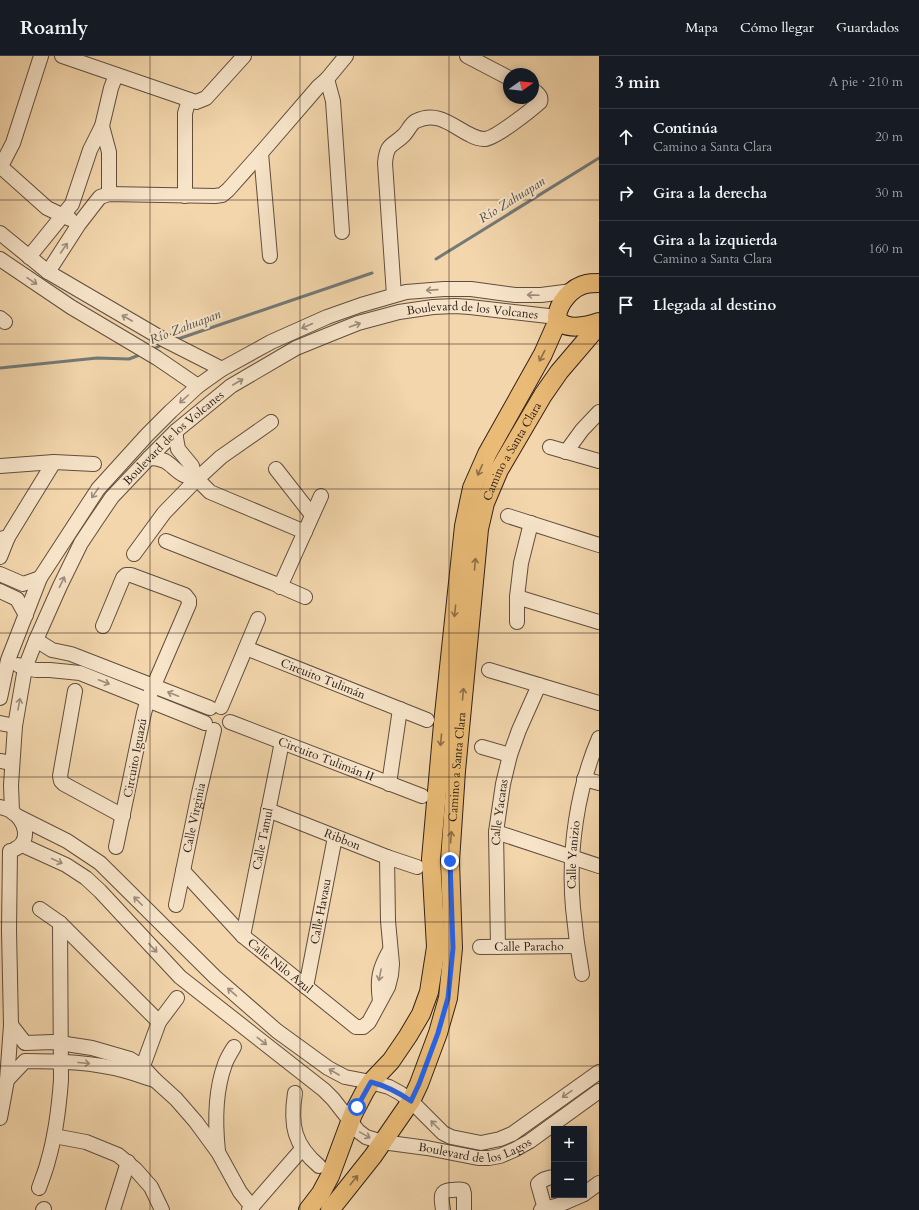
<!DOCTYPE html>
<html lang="es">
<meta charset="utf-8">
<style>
body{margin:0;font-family:Cardo,serif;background:#20242c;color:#f1f3f6}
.controls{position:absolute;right:12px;bottom:12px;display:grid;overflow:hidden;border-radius:0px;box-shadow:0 2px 10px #0003}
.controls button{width:36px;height:36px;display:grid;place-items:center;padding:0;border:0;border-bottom:1px solid #363941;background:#171b24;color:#f1f3f6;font:20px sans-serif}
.compass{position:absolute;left:503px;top:12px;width:36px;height:36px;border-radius:50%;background:#171b24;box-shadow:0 2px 10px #0003;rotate:75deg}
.stop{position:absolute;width:12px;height:12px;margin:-9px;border:3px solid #2563eb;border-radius:50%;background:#fff}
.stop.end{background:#2563eb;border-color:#fff;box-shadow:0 1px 4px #0008}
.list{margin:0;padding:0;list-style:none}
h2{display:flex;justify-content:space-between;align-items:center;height:52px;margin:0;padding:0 16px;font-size:17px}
h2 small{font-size:13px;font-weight:400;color:#9ea1a6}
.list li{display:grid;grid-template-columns:26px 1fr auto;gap:12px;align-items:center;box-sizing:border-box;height:56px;padding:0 16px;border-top:1px solid #363941}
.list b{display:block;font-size:15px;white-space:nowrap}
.list p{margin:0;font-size:13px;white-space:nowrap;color:#9ea1a6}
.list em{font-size:13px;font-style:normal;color:#9ea1a6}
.icon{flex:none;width:22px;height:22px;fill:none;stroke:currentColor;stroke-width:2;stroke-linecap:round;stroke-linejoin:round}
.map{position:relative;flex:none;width:599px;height:1154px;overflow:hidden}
header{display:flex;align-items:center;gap:24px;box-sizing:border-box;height:56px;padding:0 20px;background:#171b24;border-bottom:1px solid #363941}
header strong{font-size:19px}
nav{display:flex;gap:22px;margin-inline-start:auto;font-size:14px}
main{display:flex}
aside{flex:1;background:#171b24}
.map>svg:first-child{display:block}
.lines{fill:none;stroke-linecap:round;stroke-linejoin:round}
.stream{stroke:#737a78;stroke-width:3}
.minor-casing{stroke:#604e3e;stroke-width:16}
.major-casing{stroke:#2f211a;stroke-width:20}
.minor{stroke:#f7e4c9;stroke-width:14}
.major{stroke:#eabb76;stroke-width:18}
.oneway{stroke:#9d8c7a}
.oneway2{stroke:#8c6e48}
.route{stroke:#2563eb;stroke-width:5}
.grid{fill:none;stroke:#2f211a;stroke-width:1;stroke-opacity:0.55}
.labels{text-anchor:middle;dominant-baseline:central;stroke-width:4;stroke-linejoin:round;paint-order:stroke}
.street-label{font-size:12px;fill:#2f211a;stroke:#f7e4c9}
.water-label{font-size:13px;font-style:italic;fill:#514e49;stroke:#f7e4c9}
</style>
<header>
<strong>Roamly</strong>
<nav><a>Mapa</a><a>Cómo llegar</a><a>Guardados</a></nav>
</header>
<main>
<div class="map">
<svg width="599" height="1154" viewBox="0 0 599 1154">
<rect width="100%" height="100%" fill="#f3d6ac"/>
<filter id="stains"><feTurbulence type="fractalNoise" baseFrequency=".005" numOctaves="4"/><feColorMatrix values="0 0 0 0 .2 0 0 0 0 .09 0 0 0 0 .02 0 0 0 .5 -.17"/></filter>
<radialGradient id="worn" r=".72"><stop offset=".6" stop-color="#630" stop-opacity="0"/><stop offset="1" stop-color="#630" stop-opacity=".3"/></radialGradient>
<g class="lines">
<g class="stream">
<polyline points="436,203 599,102"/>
<polyline points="175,284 372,217"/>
<polyline points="151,294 164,288"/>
<polyline points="0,312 97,302 129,303 142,298"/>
</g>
<g class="minor-casing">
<g id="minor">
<polyline points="62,0 196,46 206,42 244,0"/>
<polyline points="467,0 509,22"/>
<polyline points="327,23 333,45 342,176"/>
<polyline points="102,70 109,96 109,138"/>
<polyline points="261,97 270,200"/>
<polyline points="0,110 47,152 70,163"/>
<polyline points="0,112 13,87 41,0"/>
<polyline points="185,140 185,57 189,44"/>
<polyline points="0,177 48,216 161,282 222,313"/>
<polyline points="29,201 72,148 90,94 102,70 111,32 116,19"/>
<polyline points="0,203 71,251 157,302 198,330"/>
<polyline points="48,216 79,168 96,146 100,141 109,138 215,140 222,139 228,134 261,97 318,31 327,23 346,0"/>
<path d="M394,239L385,107C387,86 392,91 404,79C408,75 411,67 416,65C443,51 462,82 484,83C495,83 531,54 540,46C542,40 538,37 533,34"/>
<polyline points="0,262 5,266"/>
<polyline points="176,375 176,382 178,393 192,410 195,421 210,436 305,476"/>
<polyline points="550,391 599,405"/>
<polyline points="566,396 582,374 599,356"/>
<path d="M149,402C154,402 160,403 165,405C175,411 182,423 195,421"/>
<polyline points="0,410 54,406 94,408"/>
<polyline points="276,413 312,459"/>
<polyline points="508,460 599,489"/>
<polyline points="0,483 8,481 54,406"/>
<polyline points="166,485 273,527 305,541"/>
<polyline points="134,498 164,457 197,423 221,401 271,366"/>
<polyline points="0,501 8,481"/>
<polyline points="0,518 23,528 40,522"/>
<polyline points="280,531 321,440"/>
<polyline points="0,535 17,543 26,559"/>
<polyline points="517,541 599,566"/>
<polyline points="517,566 517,541 521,507 531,467"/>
<polyline points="103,570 123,522 126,519 131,519 185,539 189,544 189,548 148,643 144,657 116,791"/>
<polyline points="36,584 52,594 71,598 210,652"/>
<path id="s1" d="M246,592L427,664"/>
<polyline points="18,609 25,612 36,614 50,614 80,617 205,667"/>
<polyline points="489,614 599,647"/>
<polyline points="75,635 60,720 61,725 64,728 123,760"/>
<polyline points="0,642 8,604 40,522 98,433 147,379 171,355 198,330 222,313 271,286 327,261 361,249 406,236 444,233 471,233 515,239 541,239 572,235"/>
<polyline points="221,651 258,563"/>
<path id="s2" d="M230,666L422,740"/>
<polyline points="0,667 15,670"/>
<polyline points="482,691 510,699"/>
<polyline points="0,705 12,707"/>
<polyline points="584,723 599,727"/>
<polyline points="389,728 400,653"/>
<path d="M0,751C4,752 9,753 12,756C25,764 32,785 15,793"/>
<path id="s3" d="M268,754L387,801L417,811"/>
<path id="s4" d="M12,755L11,729L15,670L25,612L36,584L60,530L81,487L97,463L112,441L149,402L176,375L231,330L296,292L328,279L358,267L399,256L433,251L455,250L470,251L557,261"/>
<polyline points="19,761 67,785 100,807 215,921 277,975 328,1012 345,1021 371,1026 389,1031 400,1037 411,1045 443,1077 451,1081 481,1087 500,1083 512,1078 599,1016"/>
<polyline points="496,776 599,810"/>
<path id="s5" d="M22,789L66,809L86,822L100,835L180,921L324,1034L333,1043L358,1075L366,1081L382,1086L427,1092L478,1102H489L500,1100L514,1094L530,1085L599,1035"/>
<path id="s6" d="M183,815L243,880L356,971H363L369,966L388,931L391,919L392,908L388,865L387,801"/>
<path id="s7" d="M176,849L199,737L214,674"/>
<polyline points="40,853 60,867 159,966"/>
<path id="s8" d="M243,880L282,686"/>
<path id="s9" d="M480,891L577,890"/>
<path id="s10" d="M498,891L496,776L503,728L510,699L519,674L539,629"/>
<path id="s11" d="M582,918C578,896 575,874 573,852C568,796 577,733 599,682"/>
<path id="s12" d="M306,931L335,781"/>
<path d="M380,945C377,923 379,913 390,894"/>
<polyline points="11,969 25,987 53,986 92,992 130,1003 143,1011 155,1024 176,1043 196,1066 218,1096 240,1136 252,1151"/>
<polyline points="140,1018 159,966 177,942"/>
<path d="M7,1024L25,1005C59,1005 93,1006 126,1015C136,1018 145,1021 155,1024"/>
<path d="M295,1037C290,1069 294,1089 319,1110"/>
<polyline points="0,1062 7,1024 11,969 9,874 10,795"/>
<polyline points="54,1080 86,1086 118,1099 136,1114 151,1131 162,1154"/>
<path d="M218,1095C215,1067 215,1035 225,1008C227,1002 231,996 234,991"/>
<path d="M39,1132C42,1123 46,1114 48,1105C56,1078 59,1051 61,1024L60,867"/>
<polyline points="584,1138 599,1127"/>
<path d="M545,1153L538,1128C541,1124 549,1121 554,1121"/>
<polyline points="43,1154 44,1153"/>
<polyline points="113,1154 128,1106"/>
<polyline points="249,1154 302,1093"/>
<path d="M443,1154C442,1144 438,1135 451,1134C455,1134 459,1133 463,1134L464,1138V1154"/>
<polyline points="541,1154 559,1149 582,1139"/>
</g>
</g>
<g class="major-casing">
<g id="major">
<path d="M599,227C595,227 590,227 586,228C572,231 558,247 557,261C563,276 588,270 599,266"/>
<polyline points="308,1154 321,1137 330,1120 353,1058 365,1035 371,1026 391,1005 408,980 421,958 429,936 436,891 431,803 443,668 464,470 472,432 487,398 543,298 558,264"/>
<path id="s13" d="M330,1154L373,1100L411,1045L419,1028L438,977L448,942L453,892L450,805L456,715L479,473L485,447L499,414L543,339L559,316L599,269"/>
</g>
</g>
<use href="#minor" class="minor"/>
<use href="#major" class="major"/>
</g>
<defs><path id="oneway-shaft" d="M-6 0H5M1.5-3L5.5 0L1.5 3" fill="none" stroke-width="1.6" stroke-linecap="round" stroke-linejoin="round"/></defs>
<g class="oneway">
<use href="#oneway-shaft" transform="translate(64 192) rotate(-56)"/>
<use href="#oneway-shaft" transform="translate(32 225) rotate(34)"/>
<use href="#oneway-shaft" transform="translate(432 234) rotate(176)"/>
<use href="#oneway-shaft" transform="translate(533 239) rotate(-178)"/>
<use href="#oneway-shaft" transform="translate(127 262) rotate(-150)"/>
<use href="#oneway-shaft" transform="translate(355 269) rotate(-19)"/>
<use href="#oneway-shaft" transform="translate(307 270) rotate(156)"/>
<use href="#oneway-shaft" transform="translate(238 326) rotate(-30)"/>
<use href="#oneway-shaft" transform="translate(184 343) rotate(138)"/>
<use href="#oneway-shaft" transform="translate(95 437) rotate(125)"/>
<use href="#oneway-shaft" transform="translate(62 526) rotate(-64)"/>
<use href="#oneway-shaft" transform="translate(104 626) rotate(21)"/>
<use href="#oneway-shaft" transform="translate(173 638) rotate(-159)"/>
<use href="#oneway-shaft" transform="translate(19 648) rotate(-80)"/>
<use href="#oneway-shaft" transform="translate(57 805) rotate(25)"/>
<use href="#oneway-shaft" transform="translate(138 845) rotate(-135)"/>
<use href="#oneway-shaft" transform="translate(153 892) rotate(47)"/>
<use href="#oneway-shaft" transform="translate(380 919) rotate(101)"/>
<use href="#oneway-shaft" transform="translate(232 936) rotate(-139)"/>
<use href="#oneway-shaft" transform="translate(262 985) rotate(38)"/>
<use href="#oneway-shaft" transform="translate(84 1007) rotate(5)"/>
<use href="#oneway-shaft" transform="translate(334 1016) rotate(-150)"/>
<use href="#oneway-shaft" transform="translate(567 1038) rotate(145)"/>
<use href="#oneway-shaft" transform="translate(435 1069) rotate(-135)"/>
<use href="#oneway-shaft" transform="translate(365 1079) rotate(29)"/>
</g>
<g class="oneway2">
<use href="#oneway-shaft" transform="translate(542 300) rotate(117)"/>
<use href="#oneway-shaft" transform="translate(480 414) rotate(114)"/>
<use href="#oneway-shaft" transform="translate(475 508) rotate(-85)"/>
<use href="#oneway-shaft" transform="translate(455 555) rotate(96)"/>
<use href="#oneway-shaft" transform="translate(463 638) rotate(-85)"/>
<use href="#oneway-shaft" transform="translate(441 684) rotate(95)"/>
<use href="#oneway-shaft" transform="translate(451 781) rotate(-86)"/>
<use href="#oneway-shaft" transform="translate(354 1124) rotate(-51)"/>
</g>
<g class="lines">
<path class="route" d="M357,1051L371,1026C386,1030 398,1036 411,1045L419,1028L438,977L448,942L453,892L450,805"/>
</g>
<path class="grid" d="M150,0V1154M300,0V1154M449,0V1154M0,144H599M0,288H599M0,433H599M0,577H599M0,721H599M0,866H599M0,1010H599"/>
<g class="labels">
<g class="street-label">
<text stroke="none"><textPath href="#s4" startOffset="758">Boulevard de los Volcanes</textPath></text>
<text stroke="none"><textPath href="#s4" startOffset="422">Boulevard de los Volcanes</textPath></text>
<text stroke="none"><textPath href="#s13" startOffset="801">Camino a Santa Clara</textPath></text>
<text stroke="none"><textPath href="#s1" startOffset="83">Circuito Tulimán</textPath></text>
<text transform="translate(135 702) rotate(-79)">Circuito Iguazú</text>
<text stroke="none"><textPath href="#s2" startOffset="103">Circuito Tulimán II</textPath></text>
<text stroke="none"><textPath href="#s13" startOffset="477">Camino a Santa Clara</textPath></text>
<text stroke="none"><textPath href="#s10" startOffset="135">Calle Yacatas</textPath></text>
<text stroke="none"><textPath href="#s7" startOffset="89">Calle Virginia</textPath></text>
<text stroke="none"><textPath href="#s8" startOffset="99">Calle Tamul</textPath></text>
<text stroke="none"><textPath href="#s3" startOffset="80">Ribbon</textPath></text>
<text stroke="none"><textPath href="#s11" startOffset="120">Calle Yanizio</textPath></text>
<text stroke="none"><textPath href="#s12" startOffset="77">Calle Havasu</textPath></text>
<text stroke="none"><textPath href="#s9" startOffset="49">Calle Paracho</textPath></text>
<text stroke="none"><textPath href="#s6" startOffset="136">Calle Nilo Azul</textPath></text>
<text stroke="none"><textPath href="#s5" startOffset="567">Boulevard de los Lagos</textPath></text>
</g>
<g class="water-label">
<text transform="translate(512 144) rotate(-32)">Río Zahuapan</text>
<text transform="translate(185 271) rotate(-21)">Río Zahuapan</text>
</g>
</g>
<rect width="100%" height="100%" filter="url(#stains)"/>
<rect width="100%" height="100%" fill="url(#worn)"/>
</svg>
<div class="controls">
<button>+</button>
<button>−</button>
</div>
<svg class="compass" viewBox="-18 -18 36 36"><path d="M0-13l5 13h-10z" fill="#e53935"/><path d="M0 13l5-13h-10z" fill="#9ea1a6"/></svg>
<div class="stop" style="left:357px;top:1051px"></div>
<div class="stop end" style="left:450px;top:805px"></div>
</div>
<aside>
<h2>3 min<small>A pie · 210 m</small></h2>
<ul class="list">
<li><svg class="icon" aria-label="ahead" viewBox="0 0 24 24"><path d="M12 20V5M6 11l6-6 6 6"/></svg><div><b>Continúa</b><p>Camino a Santa Clara</p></div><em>20 m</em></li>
<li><svg class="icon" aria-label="right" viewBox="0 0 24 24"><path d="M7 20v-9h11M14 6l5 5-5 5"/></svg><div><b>Gira a la derecha</b></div><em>30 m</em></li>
<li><svg class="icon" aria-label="left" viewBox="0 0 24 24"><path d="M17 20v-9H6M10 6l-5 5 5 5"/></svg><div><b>Gira a la izquierda</b><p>Camino a Santa Clara</p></div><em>160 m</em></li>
<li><svg class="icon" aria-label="arrive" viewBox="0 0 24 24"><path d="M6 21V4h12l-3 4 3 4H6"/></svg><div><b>Llegada al destino</b></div></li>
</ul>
</aside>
</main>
